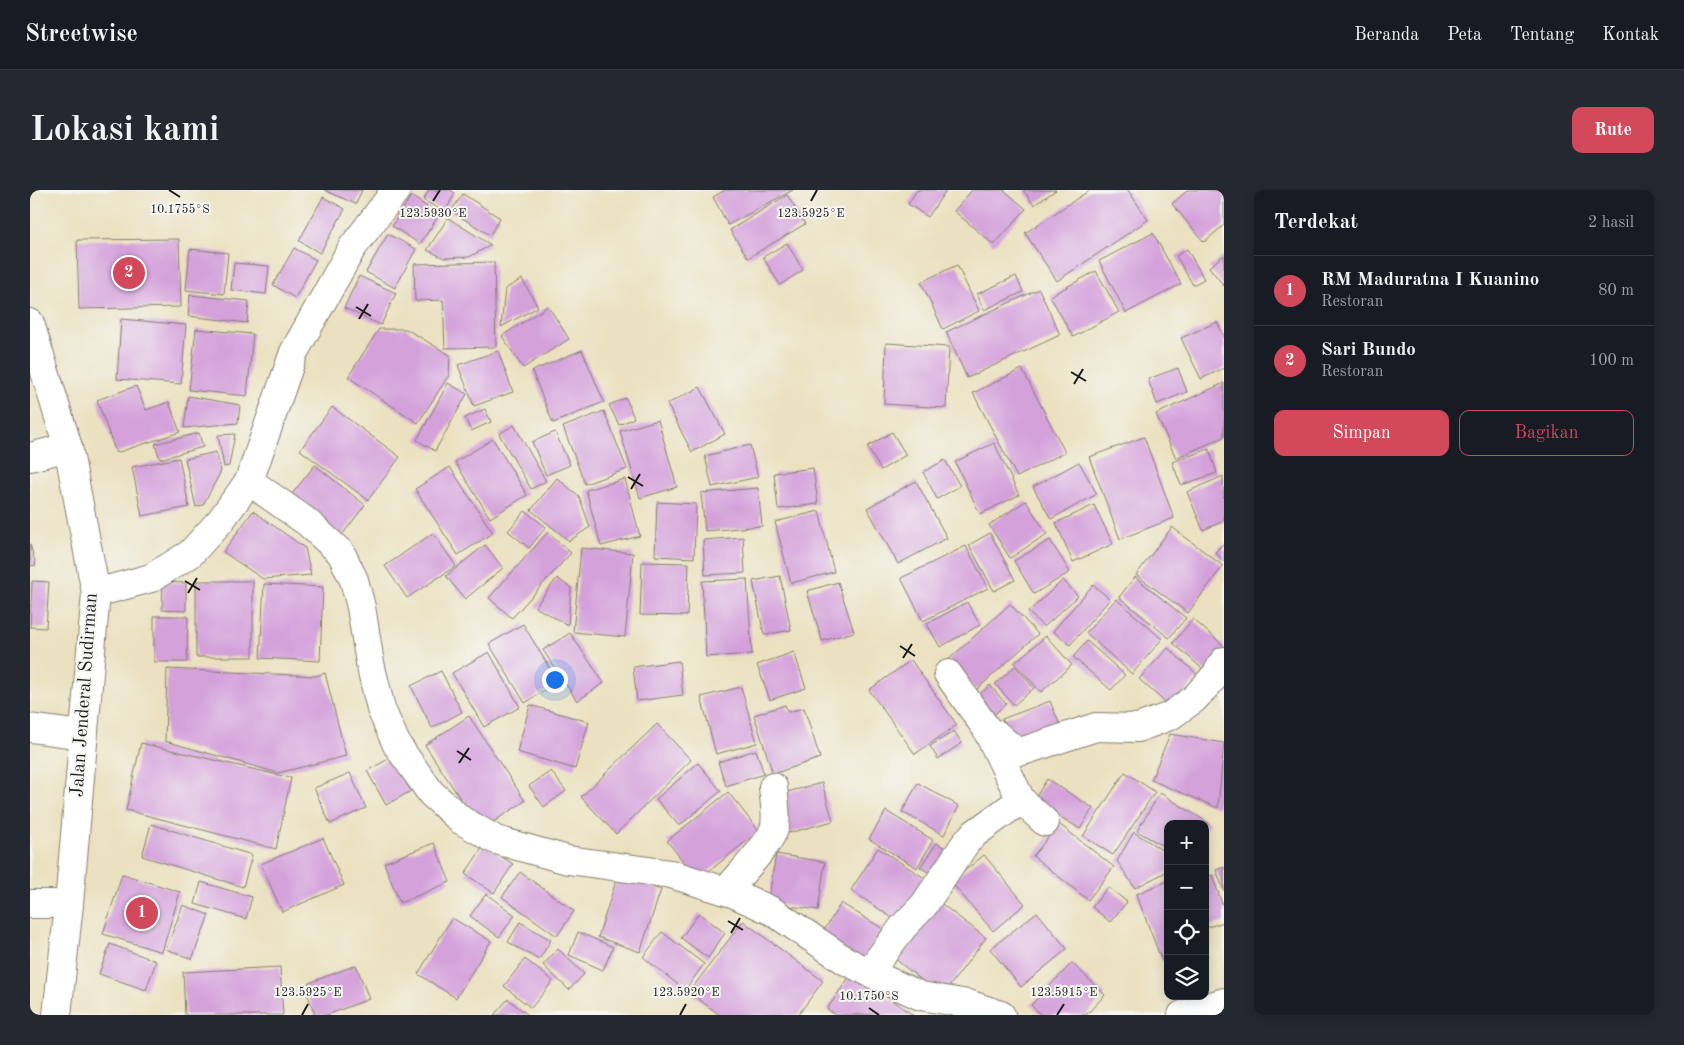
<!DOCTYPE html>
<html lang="id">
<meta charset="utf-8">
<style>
body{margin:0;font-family:"Old Standard TT",serif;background:#242831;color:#f1f3f6}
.controls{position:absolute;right:15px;bottom:15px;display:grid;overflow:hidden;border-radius:10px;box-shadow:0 2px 12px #0003}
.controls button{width:45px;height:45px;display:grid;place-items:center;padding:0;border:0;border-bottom:1px solid #363941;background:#171b24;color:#f1f3f6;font:25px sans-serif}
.you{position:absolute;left:524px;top:489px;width:18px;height:18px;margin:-12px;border:4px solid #fff;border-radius:50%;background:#1a73e8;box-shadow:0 0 0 8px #1a73e833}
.badge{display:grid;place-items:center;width:32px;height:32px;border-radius:50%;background:#d1495b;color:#fff;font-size:16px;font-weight:700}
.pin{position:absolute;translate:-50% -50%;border:2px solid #fff;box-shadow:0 1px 5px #0006}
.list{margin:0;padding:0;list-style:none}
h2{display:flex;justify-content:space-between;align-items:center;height:65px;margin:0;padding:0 20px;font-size:21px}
h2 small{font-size:16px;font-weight:400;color:#9ea1a6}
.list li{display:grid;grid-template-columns:32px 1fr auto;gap:15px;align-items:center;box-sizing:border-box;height:70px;padding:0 20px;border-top:1px solid #363941}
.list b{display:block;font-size:19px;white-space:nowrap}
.list p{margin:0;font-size:16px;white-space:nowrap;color:#9ea1a6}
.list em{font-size:16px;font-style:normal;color:#9ea1a6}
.actions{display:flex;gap:10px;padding:15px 20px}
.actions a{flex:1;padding:11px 0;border:1px solid #d1495b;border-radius:10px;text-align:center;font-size:18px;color:#d1495b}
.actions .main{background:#d1495b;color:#fff}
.icon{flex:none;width:28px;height:28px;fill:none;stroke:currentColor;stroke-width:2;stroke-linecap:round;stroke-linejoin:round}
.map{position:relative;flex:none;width:1194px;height:825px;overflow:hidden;border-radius:10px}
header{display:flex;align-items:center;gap:30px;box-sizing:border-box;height:70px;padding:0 25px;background:#171b24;border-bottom:1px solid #363941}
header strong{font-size:24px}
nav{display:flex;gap:28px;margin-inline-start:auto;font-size:18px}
.intro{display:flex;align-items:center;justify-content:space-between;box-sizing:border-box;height:120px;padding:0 30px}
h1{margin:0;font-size:35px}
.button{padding:12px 22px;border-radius:10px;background:#d1495b;color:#fff;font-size:18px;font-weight:700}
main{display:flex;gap:30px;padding:0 30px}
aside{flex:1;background:#171b24;border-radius:10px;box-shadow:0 2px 12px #0003}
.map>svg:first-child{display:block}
.building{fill:#d4a1db}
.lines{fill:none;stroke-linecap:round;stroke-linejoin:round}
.minor-casing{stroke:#847e6e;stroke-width:30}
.primary-casing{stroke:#847e6e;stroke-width:30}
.minor{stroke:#fff;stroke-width:28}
.primary{stroke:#fff;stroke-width:28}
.ticks{fill:none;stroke:#1c1c1c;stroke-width:2}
.labels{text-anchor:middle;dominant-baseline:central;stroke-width:4;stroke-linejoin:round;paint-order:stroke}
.street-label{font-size:19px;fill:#1c1c1c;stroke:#f6f6f2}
.ticks-label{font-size:12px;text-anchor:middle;fill:#1c1c1c;stroke:#f6f6f2;stroke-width:4;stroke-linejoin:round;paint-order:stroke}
</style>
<header>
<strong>Streetwise</strong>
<nav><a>Beranda</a><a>Peta</a><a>Tentang</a><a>Kontak</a></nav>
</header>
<div class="intro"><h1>Lokasi kami</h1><a class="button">Rute</a></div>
<main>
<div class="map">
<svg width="1194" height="825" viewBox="0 0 1194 825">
<rect width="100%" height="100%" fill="#f6f6f2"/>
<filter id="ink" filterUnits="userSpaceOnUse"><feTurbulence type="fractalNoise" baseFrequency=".02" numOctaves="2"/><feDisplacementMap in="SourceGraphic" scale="10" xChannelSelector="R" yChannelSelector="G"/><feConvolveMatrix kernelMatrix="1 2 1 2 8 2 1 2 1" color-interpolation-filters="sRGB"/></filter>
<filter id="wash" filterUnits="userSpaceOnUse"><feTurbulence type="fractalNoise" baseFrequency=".0096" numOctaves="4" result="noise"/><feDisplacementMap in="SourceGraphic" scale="20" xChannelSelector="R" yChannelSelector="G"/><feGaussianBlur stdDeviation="1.12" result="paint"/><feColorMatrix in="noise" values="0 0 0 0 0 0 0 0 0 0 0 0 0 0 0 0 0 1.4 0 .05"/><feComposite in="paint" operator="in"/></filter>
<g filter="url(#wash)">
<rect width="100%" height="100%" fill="#ebe1c0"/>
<g id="blocks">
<g class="building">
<polygon points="294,0 332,0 326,14"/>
<polygon points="399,0 420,0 425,3 415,22 393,10"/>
<polygon points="695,0 763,0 698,35 683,7"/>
<polygon points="887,0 916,0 898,27 878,14"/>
<polygon points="942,0 974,0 996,19 964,55 924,21"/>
<polygon points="993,0 1026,0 1004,15"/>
<polygon points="1060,0 1098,0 1118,30 1027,91 995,43"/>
<polygon points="1158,0 1194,0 1194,35 1174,52 1142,14"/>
<polygon points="433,4 470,28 460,45 421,21"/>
<polygon points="757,5 775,34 718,68 700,40"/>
<polygon points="381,6 409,25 390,54 362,36"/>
<polygon points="293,7 315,19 290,63 269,51"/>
<polygon points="418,28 461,55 439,67 414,68 397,60"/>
<polygon points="1123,43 1151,94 1096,123 1069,71"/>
<polygon points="358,44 386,59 365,98 336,82"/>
<polygon points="149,49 151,117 49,119 47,50"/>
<polygon points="757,53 773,80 750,95 733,67"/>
<polygon points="264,58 286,70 265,108 243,95"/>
<polygon points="160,59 198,63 194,104 156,100"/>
<polygon points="1157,59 1174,89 1163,95 1146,66"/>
<polygon points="1194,65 1194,96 1179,77"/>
<polygon points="464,72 466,157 415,158 413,110 385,111 384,74"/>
<polygon points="204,73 239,76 236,104 201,100"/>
<polygon points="927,75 949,121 913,139 891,92"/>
<polygon points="1066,81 1089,122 1043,147 1020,106"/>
<polygon points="329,86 366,103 351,135 314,118"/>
<polygon points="986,86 993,102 954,120 947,104"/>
<polygon points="492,89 508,117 471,137 475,99"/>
<polygon points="1009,99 1030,145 937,188 916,142"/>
<polygon points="160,105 219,111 217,133 158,126"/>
<polygon points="518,116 539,149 493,178 472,146"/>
<polygon points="91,129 156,135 151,194 87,189"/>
<polygon points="1187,132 1194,146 1194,178 1171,189 1151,148"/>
<polygon points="166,139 223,144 217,206 159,200"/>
<polygon points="349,139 376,139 420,165 419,185 388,233 318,187"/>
<polygon points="856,153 919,157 916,218 854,214"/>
<polygon points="552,160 574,212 523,233 502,181"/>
<polygon points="468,161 483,202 444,216 428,175"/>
<polygon points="1148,178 1157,202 1127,214 1118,189"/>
<polygon points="992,179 1035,262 987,287 943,203"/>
<polygon points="418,193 437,204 405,261 387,250"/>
<polygon points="1194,193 1194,247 1146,268 1126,224"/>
<polygon points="106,196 116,220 139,212 150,242 86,263 67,210"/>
<polygon points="670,197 695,244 662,262 637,214"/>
<polygon points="158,206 210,215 208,233 154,238"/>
<polygon points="596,208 604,228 589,235 579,215"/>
<polygon points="302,217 370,267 338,310 270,260"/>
<polygon points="455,219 461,232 441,241 435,228"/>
<polygon points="574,221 597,279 555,294 533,237"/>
<polygon points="628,230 647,297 610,308 590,241"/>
<polygon points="484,235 516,291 501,299 469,244"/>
<polygon points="525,242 540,275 516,285 502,252"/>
<polygon points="862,242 876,265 851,280 837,257"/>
<polygon points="169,243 173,257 130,269 125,254"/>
<polygon points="205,244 199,276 194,277 188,245"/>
<polygon points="1114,247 1144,328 1090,349 1059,267"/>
<polygon points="463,249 497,305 460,328 425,272"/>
<polygon points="964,253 989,305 950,324 925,272"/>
<polygon points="720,255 728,287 682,297 675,266"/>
<polygon points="1179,259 1187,283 1151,295 1142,272"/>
<polygon points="186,262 191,281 173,315 166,317 155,269"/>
<polygon points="149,268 159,317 112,326 102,277"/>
<polygon points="915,270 930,296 907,309 893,282"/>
<polygon points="1049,272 1067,304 1021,329 1003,297"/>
<polygon points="285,275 335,315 309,349 258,309"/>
<polygon points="420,277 463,343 428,365 385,299"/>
<polygon points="783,278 788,314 748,319 744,283"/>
<polygon points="1193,286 1194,331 1173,340 1157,302"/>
<polygon points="527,288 549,306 560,337 539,351 501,320"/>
<polygon points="595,289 610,346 571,356 556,300"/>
<polygon points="886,291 917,348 868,374 837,318"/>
<polygon points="728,298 732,336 675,341 671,303"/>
<polygon points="996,311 1017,344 980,368 959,335"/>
<polygon points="627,312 666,314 664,368 625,366"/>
<polygon points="1064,315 1083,354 1043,372 1026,333"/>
<polygon points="223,321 275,358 281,385 233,389 193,362"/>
<polygon points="495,321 516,337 499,358 478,341"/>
<polygon points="789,321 804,382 761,393 745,332"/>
<polygon points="1142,337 1193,376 1158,423 1106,385"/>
<polygon points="518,342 541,363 482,428 459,408"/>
<polygon points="403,343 426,376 377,408 355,376"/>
<polygon points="960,343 985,390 964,401 939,355"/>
<polygon points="713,347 715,383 675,385 673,350"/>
<polygon points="1020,350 1040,382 1004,404 984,371"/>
<polygon points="1194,353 1194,372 1185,362"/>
<polygon points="0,354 6,375 0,376"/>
<polygon points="455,355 473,378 435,409 416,386"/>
<polygon points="936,356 958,398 893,431 871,388"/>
<polygon points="551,358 603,363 595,447 543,442"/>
<polygon points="612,372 659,373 657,426 610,425"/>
<polygon points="750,386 761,440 734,445 723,391"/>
<polygon points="1105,387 1156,428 1139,448 1089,407"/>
<polygon points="527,388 541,398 538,435 505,417"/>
<polygon points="717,389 722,464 676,467 672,391"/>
<polygon points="1033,390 1048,406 1014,437 998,422"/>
<polygon points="2,391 19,392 16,438 0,437"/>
<rect x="166" y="391" width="57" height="76"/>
<polygon points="133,392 156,393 156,421 132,420"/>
<polygon points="808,392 824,442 792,451 777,401"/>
<polygon points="234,394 293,397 290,471 230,468"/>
<polygon points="1063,395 1080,409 1040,455 1023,441"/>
<polygon points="1086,409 1132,449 1102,484 1056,443"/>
<polygon points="937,412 950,435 910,457 897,434"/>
<polygon points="980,414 1008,444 946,500 918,470"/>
<polygon points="124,426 158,426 157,472 124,472"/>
<polygon points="1163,429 1194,456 1194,459 1175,481 1143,453"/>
<polygon points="493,434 528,492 495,513 459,454"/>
<polygon points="540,443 574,493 547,511 513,460"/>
<polygon points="1016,446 1042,475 1011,502 984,473"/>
<polygon points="1057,451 1095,485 1081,500 1043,467"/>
<polygon points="1138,458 1169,486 1141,518 1109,489"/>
<polygon points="459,462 490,517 454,537 422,483"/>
<polygon points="764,462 776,498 740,510 727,475"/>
<polygon points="881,470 927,535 885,564 839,500"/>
<polygon points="649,471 653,505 607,511 603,477"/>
<polygon points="985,476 1004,498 984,515 965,494"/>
<polygon points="137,479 286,486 295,483 316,566 248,583 135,551"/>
<polygon points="411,481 432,522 402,538 381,496"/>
<polygon points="960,495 976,514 959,529 943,510"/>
<polygon points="711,497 727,553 686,564 671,507"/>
<polygon points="1020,511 1030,535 982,553 972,529"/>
<polygon points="500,515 559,532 545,579 487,562"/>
<polygon points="755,515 758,522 774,518 790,568 743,584 724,525"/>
<polygon points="439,526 495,611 451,640 395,555"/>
<polygon points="627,534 661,570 586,644 551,607"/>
<polygon points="924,541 932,553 908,569 900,556"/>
<polygon points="1140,544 1194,553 1188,618 1121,590"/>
<polygon points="111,553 261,588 246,659 96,620"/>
<polygon points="726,560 734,584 696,596 688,572"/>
<polygon points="362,567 381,601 356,615 337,581"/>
<polygon points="668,573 691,601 649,636 626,609"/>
<polygon points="521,581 536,601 514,617 499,596"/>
<polygon points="1095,582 1125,602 1083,665 1053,646"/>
<polygon points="320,583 336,618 300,634 284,598"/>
<polygon points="1017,589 1063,618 1050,639 1004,610"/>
<polygon points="792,593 803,631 759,643 749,604"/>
<polygon points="888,593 929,616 914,645 872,622"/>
<polygon points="698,602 729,641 668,690 637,651"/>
<polygon points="1130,603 1179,633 1175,640 1175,634 1138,634 1138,659 1107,641"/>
<polygon points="856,621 903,650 887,678 839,649"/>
<polygon points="121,634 222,665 213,697 112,666"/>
<polygon points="1029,634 1084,677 1058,710 1003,666"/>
<polygon points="1104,642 1138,664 1138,681 1105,698 1087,671"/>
<polygon points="293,648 314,695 252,722 231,674"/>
<polygon points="404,653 420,692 370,713 354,673"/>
<polygon points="907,653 923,663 906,687 890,677"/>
<polygon points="454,655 483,674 464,703 435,684"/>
<polygon points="848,658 896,689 868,732 821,700"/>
<polygon points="746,664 795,672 788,720 738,713"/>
<polygon points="954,665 995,714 963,741 921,692"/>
<polygon points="1194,677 1194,701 1186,680"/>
<polygon points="490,682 544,721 527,746 472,707"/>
<polygon points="92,684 150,702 132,762 73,744"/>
<polygon points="588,685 631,700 610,762 568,747"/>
<polygon points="1182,685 1194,719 1194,732 1175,738 1175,687"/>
<polygon points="1138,691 1138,769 1132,771 1106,704"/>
<polygon points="171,692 222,707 216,729 165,714"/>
<polygon points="1078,697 1097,712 1080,732 1062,717"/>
<polygon points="456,704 485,725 469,747 440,726"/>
<polygon points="909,712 956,748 912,806 865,769"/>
<polygon points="811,713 853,739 831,773 790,747"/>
<polygon points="153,715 179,725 162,769 136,759"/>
<polygon points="1007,722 1037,759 991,797 960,759"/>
<polygon points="669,723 695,743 678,768 651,748"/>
<polygon points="422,728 461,751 426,808 388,784"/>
<polygon points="713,731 793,791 768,825 690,825 659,802"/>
<polygon points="490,732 521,750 509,770 478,752"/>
<polygon points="548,742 583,757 573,780 539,765"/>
<polygon points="632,742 674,774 655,800 613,767"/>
<polygon points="80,754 126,771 116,800 69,784"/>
<polygon points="528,759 554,784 539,800 513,775"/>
<polygon points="495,769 523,791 501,818 474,796"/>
<polygon points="1042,773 1075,805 1056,825 1011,825 1001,815"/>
<polygon points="326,775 339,809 297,825 285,825 274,795"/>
<polygon points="250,777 253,825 155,825 153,782"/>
<polygon points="822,783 883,825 806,825 797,819"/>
<polygon points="478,809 498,825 464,825"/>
</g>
</g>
</g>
<g filter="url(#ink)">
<use href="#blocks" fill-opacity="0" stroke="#847e6e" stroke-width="1"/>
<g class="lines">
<g class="minor-casing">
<g id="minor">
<polyline points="0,267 38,257"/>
<polyline points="219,291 277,332 311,363 324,390 331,417 340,473 351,519 367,555 401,603 431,630 466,650 538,670 641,684 705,704 742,721 816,771 855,790 891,806 938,814 971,825"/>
<polyline points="66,403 121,388 160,364 191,330 219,291 264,162 322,58 366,0"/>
<polyline points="918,484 956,538 991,610 1015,632"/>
<polyline points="0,538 52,545"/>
<polyline points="959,544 962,543 966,544 985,561 993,561 1066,537 1108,538 1140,526 1164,509 1186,485 1194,471"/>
<path d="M696,701C708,686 741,654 745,636C747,623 744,609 743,597"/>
<polyline points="0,714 39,714"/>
<polyline points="839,782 873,737 894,715 937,651 944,644 991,610"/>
<polyline points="1152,825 1194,812"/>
</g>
</g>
<g class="primary-casing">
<polyline id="primary" points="0,133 38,257 66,403 39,714 27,825"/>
</g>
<use href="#minor" class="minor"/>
<use href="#primary" class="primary"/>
</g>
</g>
<path class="ticks" d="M139,0L150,7M403,11L410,0M781,11L787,0M326,117L341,126M329,129L338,114M1041,182L1056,191M1044,194L1053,179M598,287L613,296M601,299L610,284M155,391L170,400M158,403L167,388M870,456L885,466M873,468L882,454M427,561L441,570M429,573L439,558M698,731L713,740M701,743L710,728M839,818L849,825M272,825L278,814M650,825L656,814M1027,825L1034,814"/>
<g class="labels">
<g class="street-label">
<text transform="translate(55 505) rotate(-86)">Jalan Jenderal Sudirman</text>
</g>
</g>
<g class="ticks-label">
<text x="150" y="23">10.1755°S</text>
<text x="403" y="27">123.5930°E</text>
<text x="781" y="27">123.5925°E</text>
<text x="278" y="806">123.5925°E</text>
<text x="656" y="806">123.5920°E</text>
<text x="1034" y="806">123.5915°E</text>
<text x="839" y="810">10.1750°S</text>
</g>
</svg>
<div class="controls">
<button>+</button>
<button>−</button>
<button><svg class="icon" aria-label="locate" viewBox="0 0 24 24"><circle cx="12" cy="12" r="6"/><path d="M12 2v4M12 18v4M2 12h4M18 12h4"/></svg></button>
<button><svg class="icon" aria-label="layers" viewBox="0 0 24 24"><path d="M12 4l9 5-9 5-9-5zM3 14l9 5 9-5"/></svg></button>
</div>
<div class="you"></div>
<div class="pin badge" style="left:112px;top:723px">1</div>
<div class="pin badge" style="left:99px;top:83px">2</div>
</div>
<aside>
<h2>Terdekat<small>2 hasil</small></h2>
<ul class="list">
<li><span class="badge">1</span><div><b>RM Maduratna I Kuanino</b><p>Restoran</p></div><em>80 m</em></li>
<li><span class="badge">2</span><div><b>Sari Bundo</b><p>Restoran</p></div><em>100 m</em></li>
</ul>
<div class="actions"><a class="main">Simpan</a><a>Bagikan</a></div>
</aside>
</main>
